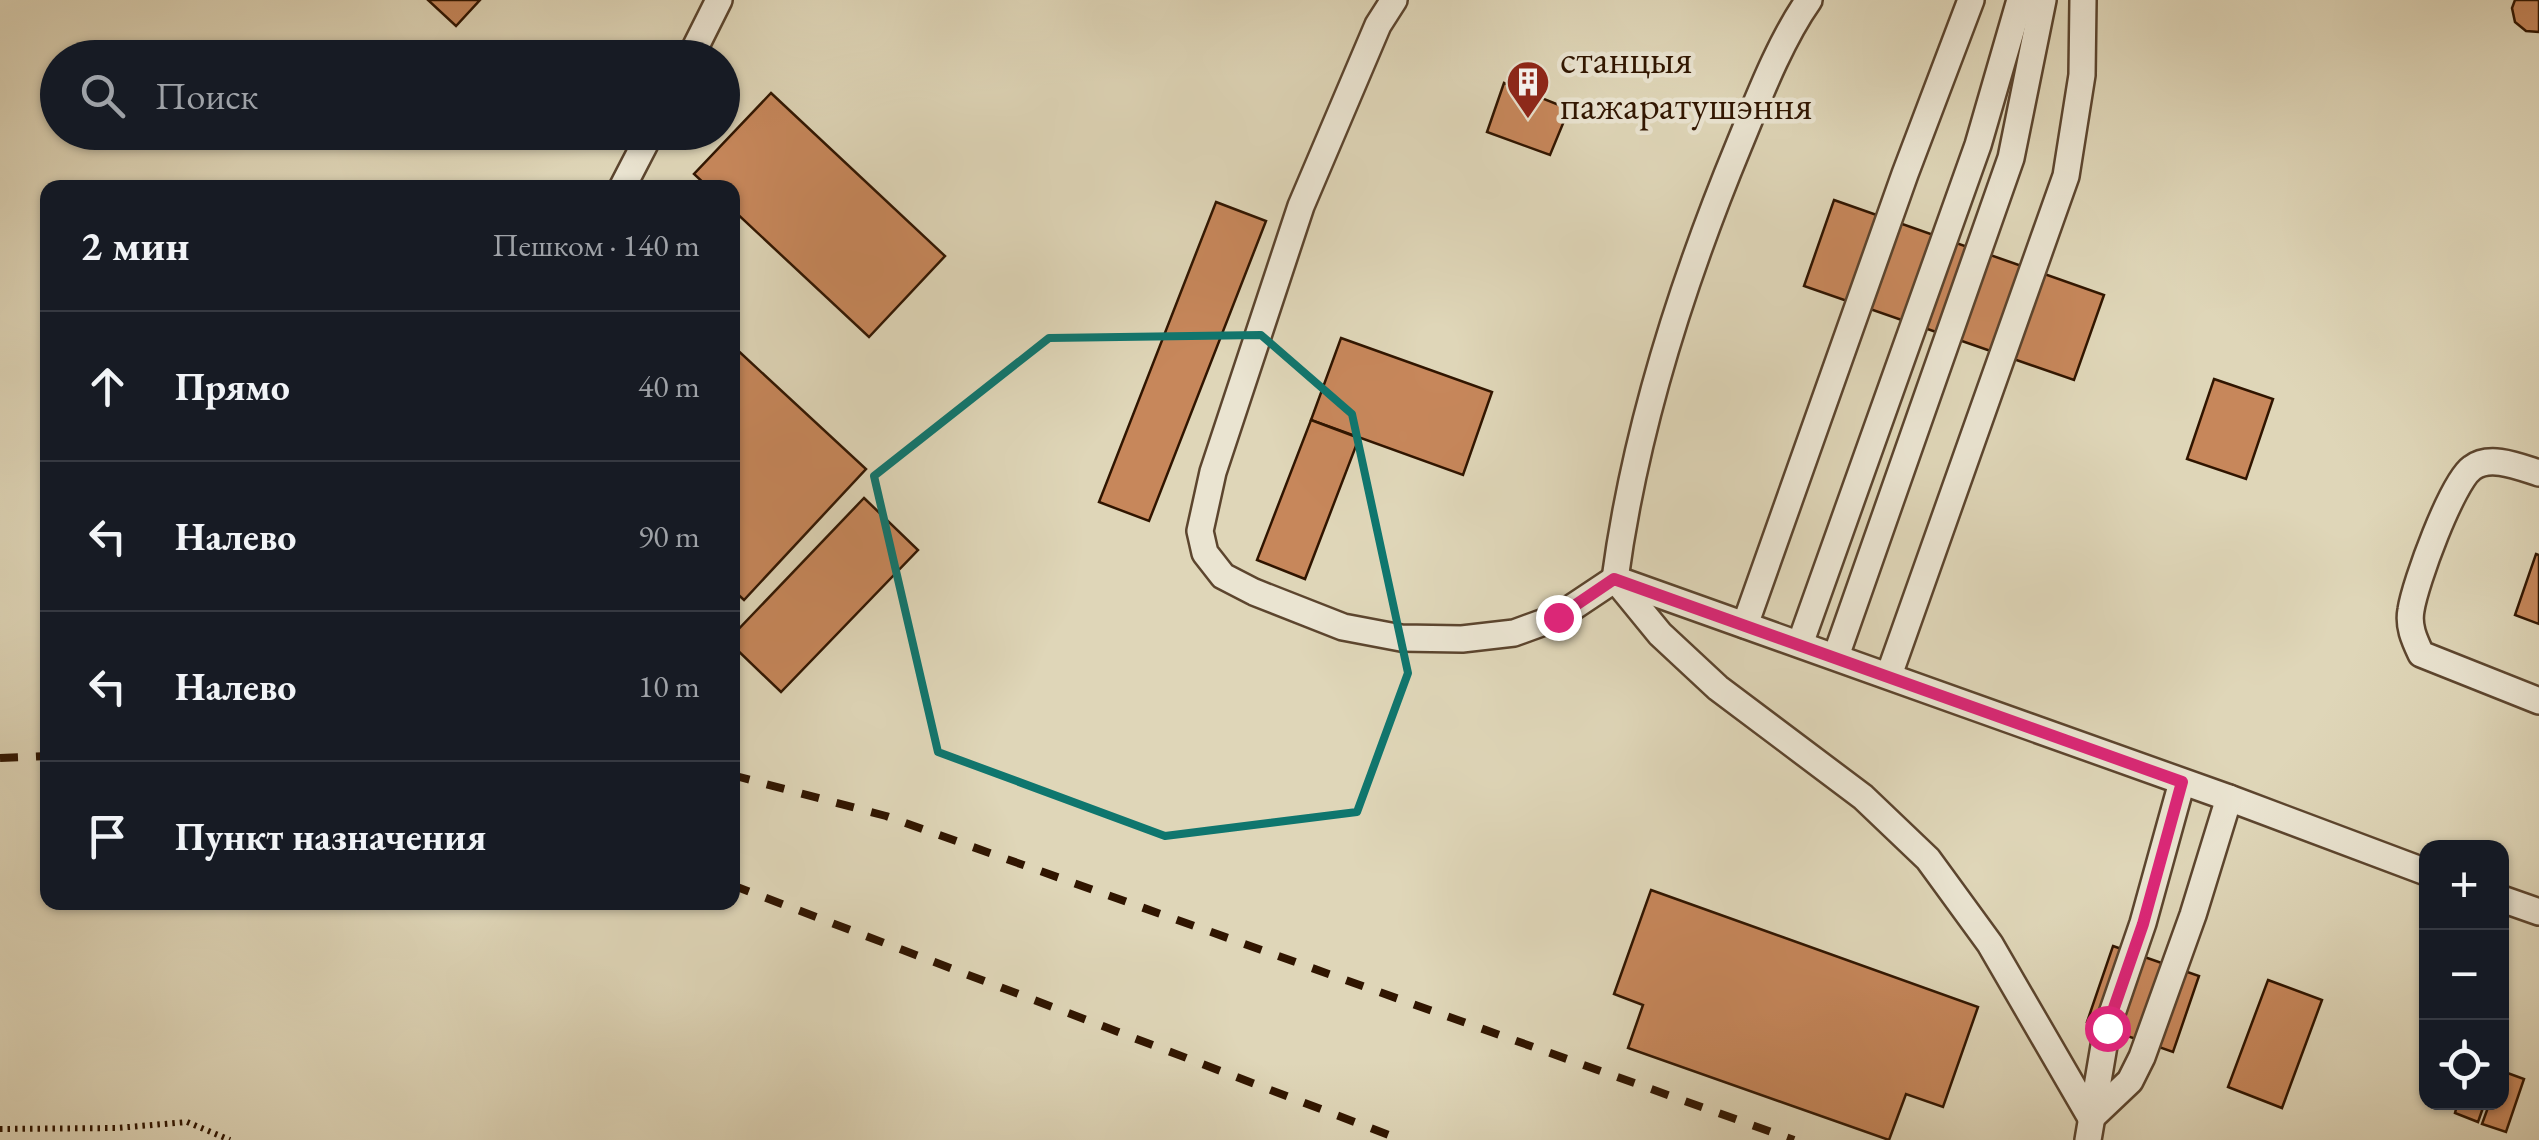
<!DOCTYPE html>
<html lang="ru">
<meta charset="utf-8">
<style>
body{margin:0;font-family:"EB Garamond",serif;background:#242831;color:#f1f3f6}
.controls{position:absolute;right:30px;bottom:30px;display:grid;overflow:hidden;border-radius:20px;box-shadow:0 2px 8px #0004}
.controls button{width:90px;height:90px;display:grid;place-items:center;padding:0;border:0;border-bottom:2px solid #363941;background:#171b24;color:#f1f3f6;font:50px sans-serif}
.stop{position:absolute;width:30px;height:30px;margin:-22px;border:8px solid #db2777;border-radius:50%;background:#fff}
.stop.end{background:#db2777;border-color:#fff;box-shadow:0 2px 10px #0008}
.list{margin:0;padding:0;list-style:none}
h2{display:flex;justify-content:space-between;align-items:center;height:130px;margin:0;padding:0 40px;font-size:42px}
h2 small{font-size:32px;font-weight:400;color:#9ea1a6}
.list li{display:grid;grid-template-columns:65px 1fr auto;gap:30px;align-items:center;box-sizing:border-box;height:150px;padding:0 40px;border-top:2px solid #363941}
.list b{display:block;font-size:38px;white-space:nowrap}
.list em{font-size:32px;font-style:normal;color:#9ea1a6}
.icon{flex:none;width:55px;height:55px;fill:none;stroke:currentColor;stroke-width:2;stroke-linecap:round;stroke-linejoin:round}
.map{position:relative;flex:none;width:2539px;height:1140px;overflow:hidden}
.search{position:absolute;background:#171b24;box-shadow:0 2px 8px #0004;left:40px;top:40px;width:700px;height:110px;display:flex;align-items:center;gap:25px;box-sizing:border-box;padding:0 35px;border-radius:55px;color:#9ea1a6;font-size:38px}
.panel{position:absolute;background:#171b24;box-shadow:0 2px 8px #0004;left:40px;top:180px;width:700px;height:730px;border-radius:20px}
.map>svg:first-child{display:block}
.building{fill:#c7875b;stroke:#301500;stroke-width:2.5}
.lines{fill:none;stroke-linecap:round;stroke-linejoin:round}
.service-casing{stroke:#5c452e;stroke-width:30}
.path{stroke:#301500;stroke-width:6;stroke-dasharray:2.5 5;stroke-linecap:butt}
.service{stroke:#eae4d1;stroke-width:25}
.rail{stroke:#301500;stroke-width:8;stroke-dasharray:18 18;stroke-linecap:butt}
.route{stroke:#db2777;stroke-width:12}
.marked{fill:none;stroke:#0f766e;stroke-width:8;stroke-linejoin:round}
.labels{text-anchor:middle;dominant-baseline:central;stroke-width:9;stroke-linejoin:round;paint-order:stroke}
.poi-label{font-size:40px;fill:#301500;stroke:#eae4d1;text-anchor:start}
</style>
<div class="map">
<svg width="2539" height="1140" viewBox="0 0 2539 1140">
<rect width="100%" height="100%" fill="#dfd6b8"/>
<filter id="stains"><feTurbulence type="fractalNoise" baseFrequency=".002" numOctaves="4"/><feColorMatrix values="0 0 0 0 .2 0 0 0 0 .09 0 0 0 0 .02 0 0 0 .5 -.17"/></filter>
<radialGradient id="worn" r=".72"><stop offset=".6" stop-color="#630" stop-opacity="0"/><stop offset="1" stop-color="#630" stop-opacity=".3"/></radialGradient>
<g class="building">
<polygon points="428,0 480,0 456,26"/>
<polygon points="2515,0 2539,0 2539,32 2526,31 2515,22 2512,8"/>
<polygon points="1504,83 1569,109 1550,155 1487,132"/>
<polygon points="771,93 945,256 869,337 732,209 732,188 709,188 694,174"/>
<polygon points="1834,200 2104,295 2074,380 1804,286"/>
<polygon points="1216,202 1266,221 1149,521 1099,502"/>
<polygon points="1341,338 1492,392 1463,475 1311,420"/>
<polygon points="732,345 866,469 744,600 732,589"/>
<polygon points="2214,379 2273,399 2246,479 2187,459"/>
<polygon points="1311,420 1359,438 1305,579 1257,560"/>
<polygon points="864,498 918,550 781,692 732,645 732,636"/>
<polygon points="2536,554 2539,555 2539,624 2515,615"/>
<polygon points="1651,890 1978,1007 1943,1107 1906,1094 1889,1140 1628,1048 1643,1005 1614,994"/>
<polygon points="2113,946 2199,976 2173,1052 2087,1022"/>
<polygon points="2268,980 2322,1000 2282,1108 2228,1087"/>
<polygon points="2502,1071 2524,1079 2506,1132 2482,1124 2490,1102 2502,1102"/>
<polygon points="2458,1102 2485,1102 2478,1122 2455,1113"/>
</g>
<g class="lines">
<g class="service-casing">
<g id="service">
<polyline points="1394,0 1378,25 1301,206 1213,472 1200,531 1205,553 1223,576 1254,592 1343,627 1401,638 1462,639 1514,633 1558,617 1615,579"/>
<path d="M1809,0C1780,41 1758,99 1739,145C1681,285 1635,429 1615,579L1660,634L1718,688L1863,797L1928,859L1990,944L2091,1118"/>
<polyline points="690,58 719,0"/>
<polyline points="622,188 651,132"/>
<path d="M2539,473C2520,467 2490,454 2472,468C2452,482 2415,583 2411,610C2408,626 2414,639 2421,654L2539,701"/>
<polyline points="1618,580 2229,798 2426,872"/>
<polyline points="1745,625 1905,174 1971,0"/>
<polyline points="1800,644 1978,145 2020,0"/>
<polyline points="1836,656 2011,158 2043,0"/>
<polyline points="1889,675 2066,176 2082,75 2083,0"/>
<polyline points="2502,899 2539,912"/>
<polyline points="2091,1118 2130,1081 2142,1057 2193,915 2229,798"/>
<polyline points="2088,1140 2107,1028 2143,923 2182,782"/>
</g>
</g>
<polyline class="path" points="0,1129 117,1128 187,1122 230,1140"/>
<use href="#service" class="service"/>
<g class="rail">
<polyline points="0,758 48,756"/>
<polyline points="732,775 886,816 1794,1140"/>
<polyline points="732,885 1402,1140"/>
</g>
</g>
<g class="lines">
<polyline class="route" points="1558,617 1614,579 2182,782 2143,924 2107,1028"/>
</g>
<path class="marked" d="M1261,335L1352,414L1408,673L1357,812L1165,836L938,752L874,476L1049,338Z"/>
<defs>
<g id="building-pin" transform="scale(2.25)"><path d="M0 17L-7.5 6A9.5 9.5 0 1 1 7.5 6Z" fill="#8f2418" stroke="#eae4d1"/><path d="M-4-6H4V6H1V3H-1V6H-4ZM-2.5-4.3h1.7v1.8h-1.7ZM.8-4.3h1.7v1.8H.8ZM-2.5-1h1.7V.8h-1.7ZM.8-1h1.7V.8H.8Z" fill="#fff"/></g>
</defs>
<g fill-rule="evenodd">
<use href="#building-pin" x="1528" y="82"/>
</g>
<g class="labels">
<g class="poi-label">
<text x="1560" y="59">станцыя<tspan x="1560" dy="46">пажаратушэння</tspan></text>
</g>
</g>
<rect width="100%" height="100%" filter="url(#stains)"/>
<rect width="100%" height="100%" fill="url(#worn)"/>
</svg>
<div class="controls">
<button>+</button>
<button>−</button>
<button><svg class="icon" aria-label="locate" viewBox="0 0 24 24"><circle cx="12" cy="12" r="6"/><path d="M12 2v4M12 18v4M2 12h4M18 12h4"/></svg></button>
</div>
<div class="stop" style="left:2107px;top:1028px"></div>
<div class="stop end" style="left:1558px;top:617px"></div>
<div class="search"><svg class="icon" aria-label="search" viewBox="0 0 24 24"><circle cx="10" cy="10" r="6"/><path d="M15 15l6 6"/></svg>Поиск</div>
<section class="panel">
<h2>2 мин<small>Пешком · 140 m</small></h2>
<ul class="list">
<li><svg class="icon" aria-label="ahead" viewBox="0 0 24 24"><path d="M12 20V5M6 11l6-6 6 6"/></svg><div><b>Прямо</b></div><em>40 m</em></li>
<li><svg class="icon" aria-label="left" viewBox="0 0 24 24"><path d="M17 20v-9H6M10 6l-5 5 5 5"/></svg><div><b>Налево</b></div><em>90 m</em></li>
<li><svg class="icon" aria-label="left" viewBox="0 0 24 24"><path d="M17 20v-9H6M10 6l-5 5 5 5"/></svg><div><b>Налево</b></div><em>10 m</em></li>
<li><svg class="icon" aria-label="arrive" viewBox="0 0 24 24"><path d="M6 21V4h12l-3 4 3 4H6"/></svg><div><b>Пункт назначения</b></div></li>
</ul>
</section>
</div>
